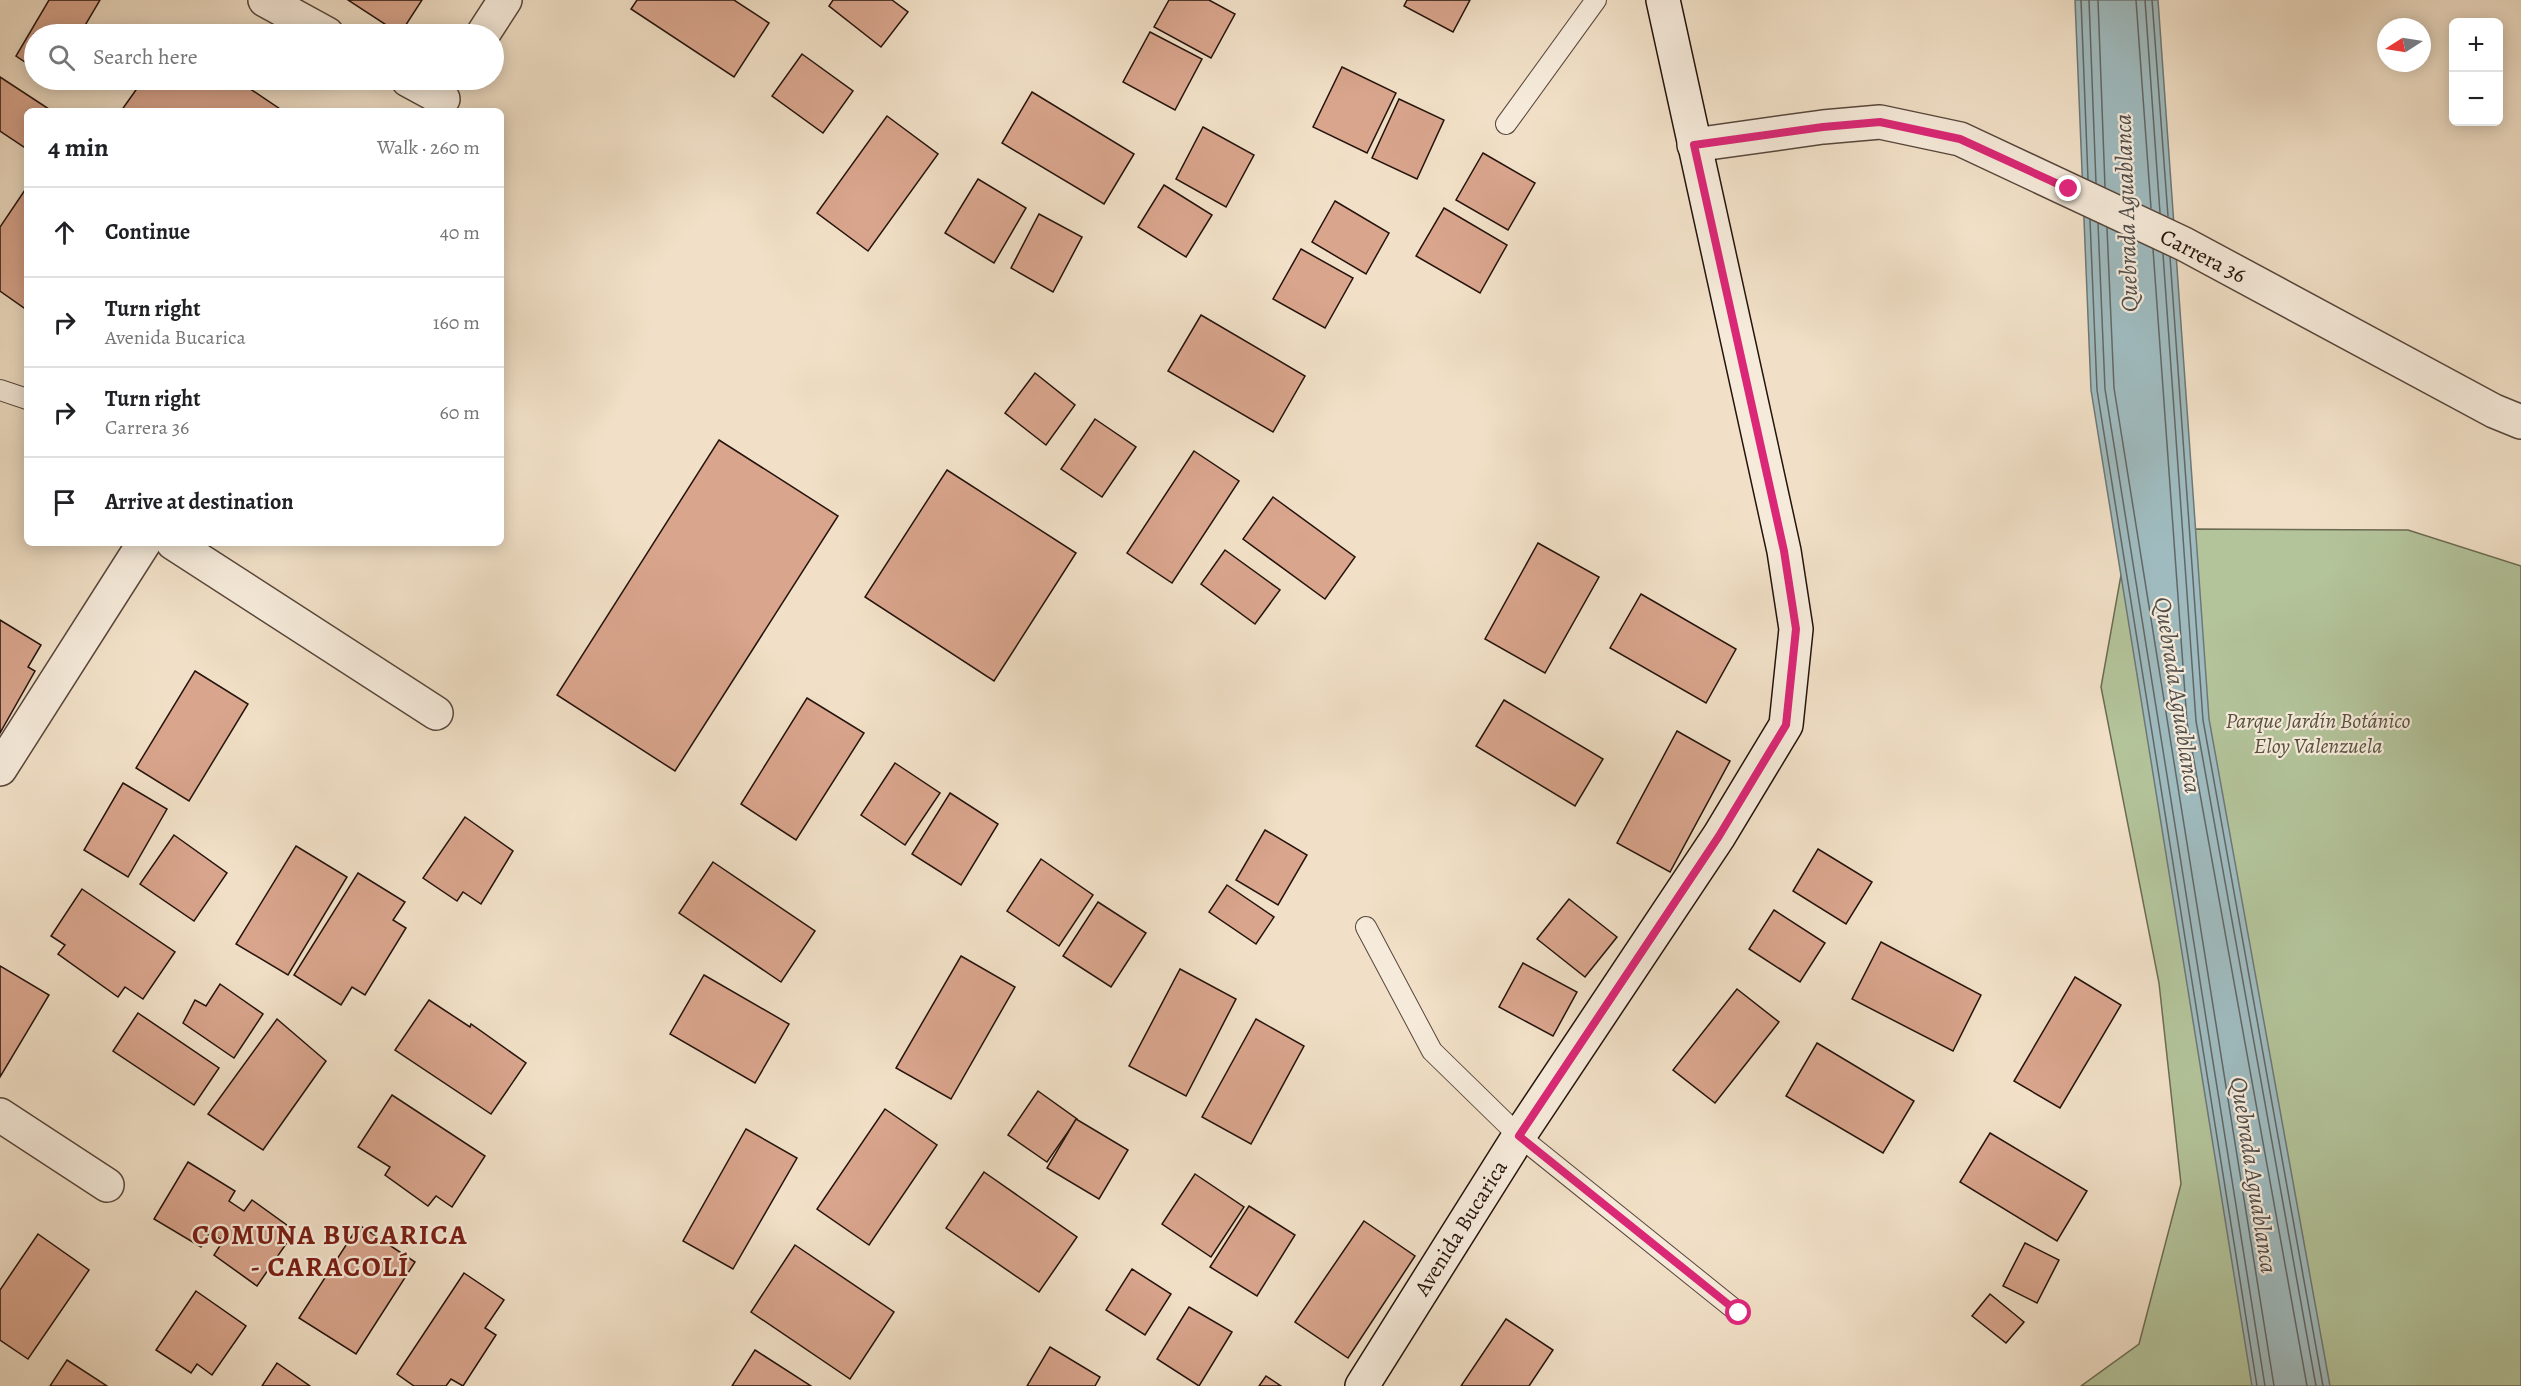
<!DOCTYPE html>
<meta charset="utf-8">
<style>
body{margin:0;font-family:Alegreya,serif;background:#f2f2f2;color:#202124}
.controls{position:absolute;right:18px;top:18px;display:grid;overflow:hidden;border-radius:9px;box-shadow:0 3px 15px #0003}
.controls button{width:54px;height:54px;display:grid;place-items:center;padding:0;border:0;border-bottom:2px solid #e0e0e0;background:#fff;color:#202124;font:30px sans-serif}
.compass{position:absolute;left:2377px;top:18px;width:54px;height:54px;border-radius:50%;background:#fff;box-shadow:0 3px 15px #0003;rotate:258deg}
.stop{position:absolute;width:18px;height:18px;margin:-14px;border:4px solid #db2777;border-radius:50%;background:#fff}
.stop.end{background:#db2777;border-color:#fff;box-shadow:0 2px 6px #0008}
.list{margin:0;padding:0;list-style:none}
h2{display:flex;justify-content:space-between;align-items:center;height:78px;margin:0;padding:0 24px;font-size:26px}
h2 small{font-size:20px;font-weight:400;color:#757577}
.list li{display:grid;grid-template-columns:39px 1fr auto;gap:18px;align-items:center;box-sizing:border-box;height:90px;padding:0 24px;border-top:2px solid #e0e0e0}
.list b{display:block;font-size:22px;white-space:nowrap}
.list p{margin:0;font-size:20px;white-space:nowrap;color:#757577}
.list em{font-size:20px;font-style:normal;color:#757577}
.icon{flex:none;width:33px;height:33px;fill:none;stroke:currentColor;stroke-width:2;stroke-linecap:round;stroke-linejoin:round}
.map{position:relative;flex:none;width:2521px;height:1386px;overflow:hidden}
.search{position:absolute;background:#fff;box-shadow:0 3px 15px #0003;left:24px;top:24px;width:480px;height:66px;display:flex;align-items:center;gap:15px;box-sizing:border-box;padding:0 21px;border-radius:33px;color:#757577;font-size:22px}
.panel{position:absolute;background:#fff;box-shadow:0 3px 15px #0003;left:24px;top:108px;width:480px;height:438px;border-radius:9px}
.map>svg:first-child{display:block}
.green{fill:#b3c39a;stroke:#6c6b53;stroke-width:1.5}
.water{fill:#9fbbbf;stroke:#6e7877;stroke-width:1.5}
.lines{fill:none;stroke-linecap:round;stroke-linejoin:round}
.shore{stroke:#626766;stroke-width:1.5}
.building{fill:#d9a58d;stroke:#25130c;stroke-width:1.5}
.lane-casing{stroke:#58463b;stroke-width:22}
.street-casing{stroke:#58463b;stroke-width:36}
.secondary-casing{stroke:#25130c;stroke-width:36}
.lane{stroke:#f6ebdb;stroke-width:20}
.street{stroke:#f6ebdb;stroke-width:33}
.secondary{stroke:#f6ebdb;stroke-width:33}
.route{stroke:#db2777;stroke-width:8}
.labels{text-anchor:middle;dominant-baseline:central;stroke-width:4.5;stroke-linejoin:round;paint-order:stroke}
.street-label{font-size:22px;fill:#25130c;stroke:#f6ebdb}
.park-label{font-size:22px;font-style:italic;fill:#57513e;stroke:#f6ebdb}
.water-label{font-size:24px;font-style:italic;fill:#504e4b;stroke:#f6ebdb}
.district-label{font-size:28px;font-weight:bold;letter-spacing:1.5px;fill:#7a1f14;stroke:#f6ebdb}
</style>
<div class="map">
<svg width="2521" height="1386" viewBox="0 0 2521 1386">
<rect width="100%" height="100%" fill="#f1e0c7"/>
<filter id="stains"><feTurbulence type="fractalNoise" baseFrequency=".00333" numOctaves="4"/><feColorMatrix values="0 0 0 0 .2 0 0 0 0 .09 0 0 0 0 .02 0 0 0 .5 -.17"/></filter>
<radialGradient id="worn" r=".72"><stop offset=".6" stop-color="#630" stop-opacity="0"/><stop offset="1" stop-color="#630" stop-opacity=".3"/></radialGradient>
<polygon class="green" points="2196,529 2408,530 2521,566 2521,1386 2081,1386 2139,1344 2181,1184 2159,983 2101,687 2121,575 2152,536"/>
<polygon class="water" points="2075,0 2158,0 2209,719 2330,1386 2252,1386 2091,390"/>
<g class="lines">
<g class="shore">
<polyline points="2081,0 2088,179"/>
<polyline points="2089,0 2096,183"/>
<polyline points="2098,0 2105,187"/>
<polyline points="2136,0 2151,208"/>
<polyline points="2145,0 2160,213"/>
<polyline points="2152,0 2168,216"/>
<polyline points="2090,220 2097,390 2257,1386"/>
<polyline points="2098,223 2105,389 2265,1386"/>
<polyline points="2107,228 2114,388 2274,1386"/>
<polyline points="2153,249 2187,722 2307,1386"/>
<polyline points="2163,254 2196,721 2316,1386"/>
<polyline points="2170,257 2203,720 2323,1386"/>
</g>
</g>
<g class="building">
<polygon points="49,0 100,0 80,34 34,34 34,68 16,56"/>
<polygon points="348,0 422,0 400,34"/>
<polygon points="637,0 734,0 769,23 734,77 631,9"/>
<polygon points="833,0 892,0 908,12 881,47 829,6"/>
<polygon points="1169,0 1209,0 1235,14 1211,58 1154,27"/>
<polygon points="1407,0 1470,0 1453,32 1404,6"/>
<polygon points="1150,32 1202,59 1175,110 1123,82"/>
<polygon points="802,54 853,91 823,133 772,96"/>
<polygon points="1342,67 1396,93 1367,153 1313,127"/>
<polygon points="0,77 52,111 27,111 27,149 0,131"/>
<polygon points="143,80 237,80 283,111 121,111"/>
<polygon points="1032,92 1134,154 1104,204 1002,143"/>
<polygon points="1399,99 1444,120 1417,179 1372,158"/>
<polygon points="887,116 938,154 868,251 817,213"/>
<polygon points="1203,127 1254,155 1226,207 1176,179"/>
<polygon points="1483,153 1535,183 1508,230 1456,200"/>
<polygon points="978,179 1026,208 994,263 945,233"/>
<polygon points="1164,185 1212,215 1186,257 1138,227"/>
<polygon points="27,187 27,310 0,291 0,227"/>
<polygon points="1335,201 1389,233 1366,274 1312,242"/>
<polygon points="1444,208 1507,245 1480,293 1416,256"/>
<polygon points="1039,214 1082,237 1053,292 1011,268"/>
<polygon points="1301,249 1353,278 1325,328 1273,299"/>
<polygon points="1201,315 1305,376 1273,432 1168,371"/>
<polygon points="1035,373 1075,405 1046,445 1005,413"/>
<polygon points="1095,419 1136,447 1102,497 1061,469"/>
<polygon points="719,440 838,516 675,771 557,695"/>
<polygon points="1194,451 1239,481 1172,583 1127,553"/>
<polygon points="947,470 1076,553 994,681 865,597"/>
<polygon points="1273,497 1355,557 1325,599 1243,539"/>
<polygon points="1538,543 1599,577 1545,673 1485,639"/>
<polygon points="1225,550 1280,590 1255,624 1201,584"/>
<polygon points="1641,594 1736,649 1706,703 1610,648"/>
<polygon points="0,620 41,645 28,667 35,671 0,733"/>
<polygon points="195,671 248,704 189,801 136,768"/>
<polygon points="807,698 864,733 796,840 741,804"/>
<polygon points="1504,700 1603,759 1575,806 1476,746"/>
<polygon points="1677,731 1730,761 1670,872 1617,843"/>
<polygon points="895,763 940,793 905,845 861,815"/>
<polygon points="123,783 167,809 128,877 84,850"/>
<polygon points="950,793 998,824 961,885 912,854"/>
<polygon points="465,817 513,851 481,904 463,892 457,901 423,878"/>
<polygon points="1265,830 1307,855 1278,905 1236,880"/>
<polygon points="174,835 227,873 194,921 140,884"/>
<polygon points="296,846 347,877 288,975 236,944"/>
<polygon points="1818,849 1872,882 1846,924 1793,891"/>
<polygon points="1041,859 1093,895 1059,946 1007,911"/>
<polygon points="713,862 815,931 781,982 679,913"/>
<polygon points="358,873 405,902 393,920 406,928 365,995 352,987 341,1005 294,975"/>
<polygon points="1227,885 1274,917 1256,944 1209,912"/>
<polygon points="82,889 175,952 143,999 125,987 118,997 58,954 65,945 51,936"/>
<polygon points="1569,899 1617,937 1585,977 1537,939"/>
<polygon points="1098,902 1146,933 1111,987 1063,956"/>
<polygon points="1774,910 1825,943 1800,982 1749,949"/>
<polygon points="1881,942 1981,995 1953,1051 1852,999"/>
<polygon points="961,956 1015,987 951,1099 896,1068"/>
<polygon points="1523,963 1577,992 1553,1036 1499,1007"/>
<polygon points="0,966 49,995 0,1077"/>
<polygon points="1180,969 1236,999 1186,1096 1129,1066"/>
<polygon points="704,975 789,1024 755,1083 670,1034"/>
<polygon points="2075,977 2121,1005 2060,1108 2014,1081"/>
<polygon points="220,984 263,1014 234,1058 183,1023 195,1000 206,1006"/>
<polygon points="1737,989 1779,1022 1715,1103 1673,1070"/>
<polygon points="429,1000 470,1027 471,1024 526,1063 491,1114 395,1050"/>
<polygon points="138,1013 219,1068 194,1105 113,1051"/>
<polygon points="277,1019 326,1061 263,1150 208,1114"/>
<polygon points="1256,1019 1304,1046 1251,1144 1202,1117"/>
<polygon points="1817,1043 1914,1101 1883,1153 1786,1096"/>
<polygon points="1038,1091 1077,1119 1047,1162 1008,1135"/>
<polygon points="392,1095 485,1156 452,1207 436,1196 428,1206 385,1175 390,1167 358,1147"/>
<polygon points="885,1109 937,1145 869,1245 817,1209"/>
<polygon points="1076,1119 1128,1150 1099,1199 1047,1168"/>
<polygon points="746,1129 797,1158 733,1269 683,1241"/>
<polygon points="1990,1133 2087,1191 2057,1241 1960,1182"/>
<polygon points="188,1162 235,1191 229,1201 244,1211 252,1200 295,1231 257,1286 214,1255 223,1241 210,1232 201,1247 154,1219"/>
<polygon points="984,1172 1077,1237 1039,1292 946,1228"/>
<polygon points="1195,1174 1244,1207 1211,1257 1162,1224"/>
<polygon points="1249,1206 1295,1235 1257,1296 1210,1267"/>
<polygon points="1364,1221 1415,1256 1348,1358 1295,1322"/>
<polygon points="359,1225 415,1262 356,1354 299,1318"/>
<polygon points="38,1234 89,1270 28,1359 0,1340 0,1290"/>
<polygon points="2025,1243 2059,1260 2037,1303 2003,1286"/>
<polygon points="795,1245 894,1312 850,1379 751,1312"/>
<polygon points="1132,1269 1171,1294 1145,1335 1106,1310"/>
<polygon points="464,1273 504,1300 485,1328 496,1335 463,1386 451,1379 446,1386 414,1386 397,1374"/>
<polygon points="196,1291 246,1326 212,1375 197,1364 191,1373 156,1350"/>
<polygon points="1990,1294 2024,1322 2006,1343 1972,1316"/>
<polygon points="1189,1307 1232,1332 1199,1386 1157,1359"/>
<polygon points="1506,1319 1553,1350 1529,1386 1461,1386"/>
<polygon points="1050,1347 1100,1377 1095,1386 1027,1386"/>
<polygon points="755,1350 811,1386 732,1386"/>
<polygon points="67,1360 107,1386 50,1386"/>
<polygon points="277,1363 310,1386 262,1386"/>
<polygon points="1266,1376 1281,1386 1259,1386"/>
</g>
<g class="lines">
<g class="lane-casing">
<g id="lane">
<polyline points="1506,124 1596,0"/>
<polyline points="0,390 27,399"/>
<polyline points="1366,927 1432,1051 1519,1136 1739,1313"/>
</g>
</g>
<g class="street-casing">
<g id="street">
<polyline points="265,0 327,34"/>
<polyline points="483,34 505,0"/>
<polyline points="408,80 443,99"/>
<polyline points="1694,145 1823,127 1880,122 1960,139 2184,244 2494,411 2521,422"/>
<polyline points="173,543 436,713"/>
<polyline points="0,769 144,543"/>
<polyline points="0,1115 107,1185"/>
</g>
</g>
<g class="secondary-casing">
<polyline id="secondary" points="1362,1386 1519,1136 1719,836 1786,725 1796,629 1784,551 1663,0"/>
</g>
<use href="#lane" class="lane"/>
<use href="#street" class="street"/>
<use href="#secondary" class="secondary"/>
</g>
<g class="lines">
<polyline class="route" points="1739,1313 1519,1136 1719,836 1786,725 1796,629 1784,551 1694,145 1823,127 1880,122 1960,139 2069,189"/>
</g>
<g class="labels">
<g class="street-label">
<text transform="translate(2203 256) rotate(27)">Carrera 36</text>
<text transform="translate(1461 1228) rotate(-58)">Avenida Bucarica</text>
</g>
<g class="park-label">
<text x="2318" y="721">Parque Jardín Botánico<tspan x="2318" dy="25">Eloy Valenzuela</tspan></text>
</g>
<g class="water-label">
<text transform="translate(2126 213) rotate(-92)">Quebrada Aguablanca</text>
<text transform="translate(2178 695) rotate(81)">Quebrada Aguablanca</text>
<text transform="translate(2254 1175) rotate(81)">Quebrada Aguablanca</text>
</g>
<g class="district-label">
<text x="330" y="1235">COMUNA BUCARICA<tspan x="330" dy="32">- CARACOLÍ</tspan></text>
</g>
</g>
<rect width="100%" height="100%" filter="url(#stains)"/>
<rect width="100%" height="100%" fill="url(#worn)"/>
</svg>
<div class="controls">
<button>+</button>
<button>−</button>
</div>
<svg class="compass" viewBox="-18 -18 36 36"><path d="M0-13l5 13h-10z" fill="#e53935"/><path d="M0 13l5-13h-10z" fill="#757577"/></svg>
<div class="stop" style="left:1739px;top:1313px"></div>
<div class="stop end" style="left:2069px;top:189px"></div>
<div class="search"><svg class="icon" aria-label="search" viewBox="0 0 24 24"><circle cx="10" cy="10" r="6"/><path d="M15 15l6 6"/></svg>Search here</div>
<section class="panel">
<h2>4 min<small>Walk · 260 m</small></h2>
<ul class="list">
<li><svg class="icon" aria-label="ahead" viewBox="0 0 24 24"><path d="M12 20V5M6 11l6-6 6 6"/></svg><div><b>Continue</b></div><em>40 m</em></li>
<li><svg class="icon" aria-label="right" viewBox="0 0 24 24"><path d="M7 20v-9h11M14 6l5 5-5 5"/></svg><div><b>Turn right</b><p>Avenida Bucarica</p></div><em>160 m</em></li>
<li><svg class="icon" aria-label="right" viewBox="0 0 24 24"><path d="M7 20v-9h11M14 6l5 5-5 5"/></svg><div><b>Turn right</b><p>Carrera 36</p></div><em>60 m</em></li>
<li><svg class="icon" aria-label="arrive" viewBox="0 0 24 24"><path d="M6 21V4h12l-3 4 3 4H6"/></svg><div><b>Arrive at destination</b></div></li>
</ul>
</section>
</div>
